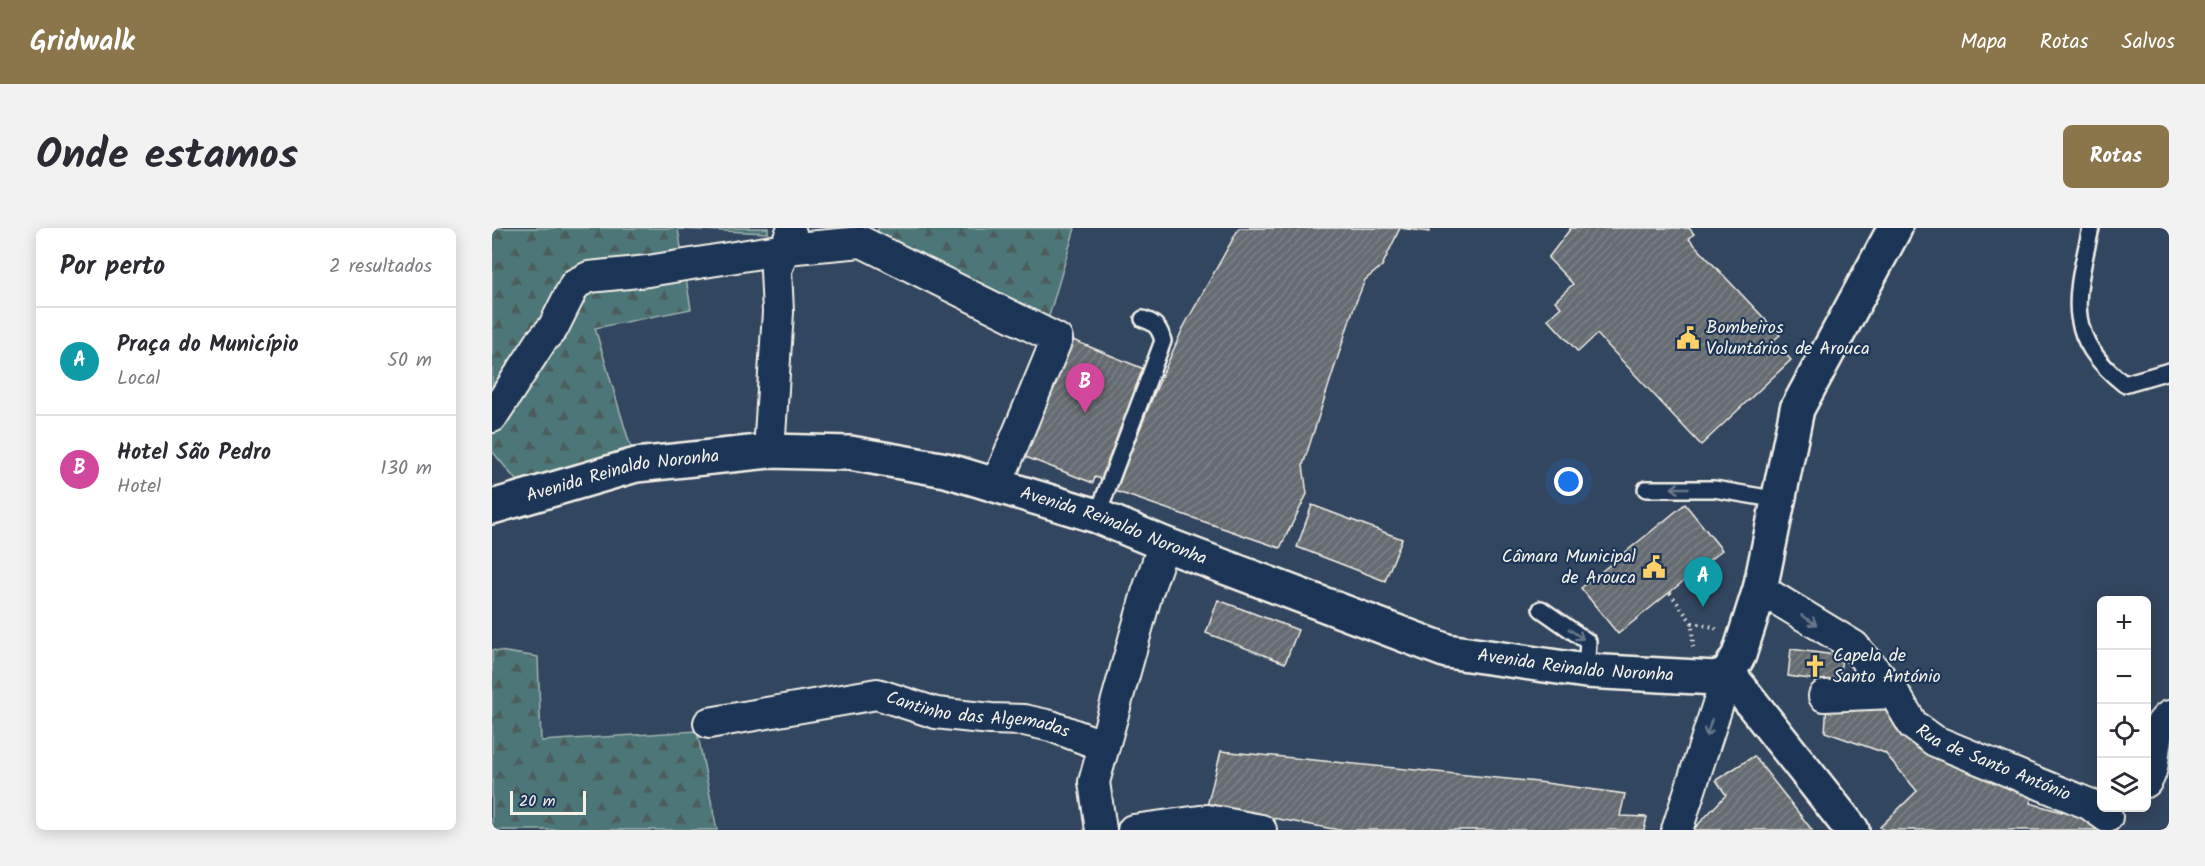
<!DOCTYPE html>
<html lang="pt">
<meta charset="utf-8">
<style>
body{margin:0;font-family:Kalam,sans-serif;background:#f2f2f3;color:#2b2b33}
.controls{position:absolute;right:18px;bottom:18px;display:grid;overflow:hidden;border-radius:9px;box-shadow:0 3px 15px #0003}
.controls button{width:54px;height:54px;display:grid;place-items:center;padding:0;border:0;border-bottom:2px solid #e1e1e2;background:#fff;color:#2b2b33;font:30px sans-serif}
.scale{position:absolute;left:18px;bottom:15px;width:76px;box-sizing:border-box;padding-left:6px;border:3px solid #f4f1e8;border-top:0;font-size:16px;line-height:21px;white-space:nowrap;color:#f4f1e8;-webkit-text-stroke:4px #1d3557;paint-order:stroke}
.you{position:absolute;left:1077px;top:254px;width:21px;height:21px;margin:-15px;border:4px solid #fff;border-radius:50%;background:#1a73e8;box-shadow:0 0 0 9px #1a73e833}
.badge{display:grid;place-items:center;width:39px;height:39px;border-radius:50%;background:#8a764a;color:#fff;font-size:20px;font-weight:700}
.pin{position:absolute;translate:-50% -50px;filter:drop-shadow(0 2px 3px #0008)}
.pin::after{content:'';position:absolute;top:32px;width:21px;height:18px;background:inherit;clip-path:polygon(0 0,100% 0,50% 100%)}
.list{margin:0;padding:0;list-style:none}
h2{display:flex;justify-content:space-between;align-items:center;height:78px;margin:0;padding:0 24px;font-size:26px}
h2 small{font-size:20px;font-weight:400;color:#7c7c81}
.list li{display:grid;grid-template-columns:39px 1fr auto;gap:18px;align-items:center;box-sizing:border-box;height:108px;padding:0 24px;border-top:2px solid #e1e1e2}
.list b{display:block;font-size:22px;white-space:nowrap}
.list p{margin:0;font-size:20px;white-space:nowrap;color:#7c7c81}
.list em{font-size:20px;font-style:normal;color:#7c7c81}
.icon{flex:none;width:33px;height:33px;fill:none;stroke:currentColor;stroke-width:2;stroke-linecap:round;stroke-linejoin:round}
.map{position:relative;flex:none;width:1677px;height:602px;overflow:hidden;border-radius:9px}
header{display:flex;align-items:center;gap:36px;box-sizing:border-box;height:84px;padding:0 30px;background:#8a764a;color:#fff}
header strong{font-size:28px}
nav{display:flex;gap:33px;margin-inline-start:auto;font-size:21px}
.intro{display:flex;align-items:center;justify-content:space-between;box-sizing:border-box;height:144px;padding:0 36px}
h1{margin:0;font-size:42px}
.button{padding:15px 27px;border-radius:9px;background:#8a764a;color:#fff;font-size:21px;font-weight:700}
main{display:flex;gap:36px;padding:0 36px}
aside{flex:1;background:#fff;border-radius:9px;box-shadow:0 3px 15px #0003}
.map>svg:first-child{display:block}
.forest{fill:url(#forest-firs);stroke:#a1b4b0;stroke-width:1.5}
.building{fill:url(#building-hatch);stroke:#f4f1e8;stroke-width:1.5}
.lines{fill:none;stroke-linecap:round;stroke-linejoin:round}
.service-casing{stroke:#f4f1e8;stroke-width:20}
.minor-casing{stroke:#f4f1e8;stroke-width:34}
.tertiary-casing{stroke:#f4f1e8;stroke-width:38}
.secondary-casing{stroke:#f4f1e8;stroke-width:38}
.path{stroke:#f4f1e8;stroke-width:4;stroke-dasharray:1.5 4.5;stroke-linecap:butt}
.service{stroke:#1d3557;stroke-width:15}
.minor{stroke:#1d3557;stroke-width:30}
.tertiary{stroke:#1d3557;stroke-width:33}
.secondary{stroke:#1d3557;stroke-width:33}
.oneway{stroke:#68778a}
.labels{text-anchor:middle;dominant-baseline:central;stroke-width:4.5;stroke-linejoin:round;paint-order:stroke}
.poi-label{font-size:18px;fill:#f4f1e8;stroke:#1d3557;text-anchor:start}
.street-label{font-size:18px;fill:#f4f1e8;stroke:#1d3557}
</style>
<header>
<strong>Gridwalk</strong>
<nav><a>Mapa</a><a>Rotas</a><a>Salvos</a></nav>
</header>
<div class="intro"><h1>Onde estamos</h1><a class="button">Rotas</a></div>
<main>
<aside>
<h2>Por perto<small>2 resultados</small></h2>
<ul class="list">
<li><span class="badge" style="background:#0f9aa8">A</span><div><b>Praça do Município</b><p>Local</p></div><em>50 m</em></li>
<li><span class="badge" style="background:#d1479c">B</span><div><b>Hotel São Pedro</b><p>Hotel</p></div><em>130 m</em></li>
</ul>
</aside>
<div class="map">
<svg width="1677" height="602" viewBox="0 0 1677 602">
<defs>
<pattern id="forest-firs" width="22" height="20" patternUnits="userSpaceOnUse" patternTransform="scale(1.5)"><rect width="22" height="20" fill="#4e7679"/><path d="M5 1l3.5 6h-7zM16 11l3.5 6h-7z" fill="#4b5d5d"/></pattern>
<pattern id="building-hatch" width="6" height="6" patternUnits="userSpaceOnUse" patternTransform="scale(1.5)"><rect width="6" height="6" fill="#656c71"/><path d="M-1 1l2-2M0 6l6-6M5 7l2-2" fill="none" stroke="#7c8185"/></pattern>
</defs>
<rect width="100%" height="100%" fill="#33465f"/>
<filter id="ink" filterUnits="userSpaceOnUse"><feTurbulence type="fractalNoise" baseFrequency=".0167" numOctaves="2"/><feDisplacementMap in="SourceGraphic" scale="12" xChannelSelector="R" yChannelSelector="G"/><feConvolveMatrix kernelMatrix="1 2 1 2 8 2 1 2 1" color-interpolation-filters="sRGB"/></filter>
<g filter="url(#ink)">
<g class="forest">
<polygon points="0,0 276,0 276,5 186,1 199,81 103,100 144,237 37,268 0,223"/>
<polygon points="386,0 583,0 555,95 385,12"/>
<polygon points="0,422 46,429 49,513 205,503 225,602 0,602"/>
</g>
<g class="building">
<polygon points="747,0 938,0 937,4 908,0 890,38 873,52 861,82 811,237 815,266 788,320 623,263 662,166 691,100"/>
<polygon points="1079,0 1197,0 1202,6 1197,11 1288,107 1281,113 1299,132 1209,217 1105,106 1086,124 1056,91 1069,79 1063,73 1081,56 1056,30"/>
<polygon points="576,110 652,141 615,253 603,249 601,255 531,228"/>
<polygon points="1193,276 1230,322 1126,406 1089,360"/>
<polygon points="820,277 910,311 893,353 805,319"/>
<polygon points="726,372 806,402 793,435 714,405"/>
<polygon points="1299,421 1350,428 1347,455 1296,448"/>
<polygon points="1398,472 1541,562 1538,575 1570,584 1573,573 1606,590 1607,602 1391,602 1388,599 1425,563 1393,525 1333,504 1335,476"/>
<polygon points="729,523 1046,554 1133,566 1128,588 1155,589 1152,602 847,602 715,578"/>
<polygon points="1262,528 1320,602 1201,602 1234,567 1224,552"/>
</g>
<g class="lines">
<g class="service-casing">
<g id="service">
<path d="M1599,0C1584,68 1570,107 1632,156L1677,143"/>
<polyline points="1154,261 1222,261 1287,272"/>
<path d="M605,288L671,113C668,101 664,95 651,91"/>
<polyline points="1049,381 1096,414 1094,443"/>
</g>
</g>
<g class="minor-casing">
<g id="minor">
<polyline points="0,189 50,112 61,100 83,56 97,49 156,43 293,21 370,14 565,111 504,258"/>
<polyline points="277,223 286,84 284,42 299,5"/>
<path id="s1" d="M1268,361L1362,418L1402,465L1421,497L1443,513L1597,576L1615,589"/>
<polyline points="1332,468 1402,465"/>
<path id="s2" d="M217,495L385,466L444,485L499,491L532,492L559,498L612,518"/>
<path d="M1654,554C1668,534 1656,503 1677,488"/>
<polyline points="609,602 602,554 655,365 672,316"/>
<polyline points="641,602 715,592 769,602"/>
<polyline points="1185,602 1236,445"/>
</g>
</g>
<g class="tertiary-casing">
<polyline id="tertiary" points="1236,445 1247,427 1268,361 1305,181 1403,0"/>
</g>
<g class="secondary-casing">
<g id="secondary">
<path id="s3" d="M0,279L144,237L277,223L358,225L454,242L605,288L672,316L955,423L1094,443L1224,450L1236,445L1360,602"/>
</g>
</g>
<g class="path">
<polyline points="1178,365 1200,395 1201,419"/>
<polyline points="1200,395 1222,399 1224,401"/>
</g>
<use href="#service" class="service"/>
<use href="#minor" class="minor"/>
<use href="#tertiary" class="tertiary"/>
<use href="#secondary" class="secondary"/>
</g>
<defs><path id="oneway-shaft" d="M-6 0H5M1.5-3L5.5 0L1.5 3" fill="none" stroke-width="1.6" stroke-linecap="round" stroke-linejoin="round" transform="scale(1.5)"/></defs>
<g class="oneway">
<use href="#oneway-shaft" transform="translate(1188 260) rotate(180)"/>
<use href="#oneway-shaft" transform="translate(1317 392) rotate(32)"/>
<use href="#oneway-shaft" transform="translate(1084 406) rotate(35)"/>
<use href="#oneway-shaft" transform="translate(1217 500) rotate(108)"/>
</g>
</g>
<defs>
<g id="civic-bare" transform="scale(1.8)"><path d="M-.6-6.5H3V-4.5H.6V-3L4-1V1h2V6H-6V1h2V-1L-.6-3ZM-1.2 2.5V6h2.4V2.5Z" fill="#ffd166" stroke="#1d3557" stroke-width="2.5" paint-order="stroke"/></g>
<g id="church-bare" transform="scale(1.8)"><path d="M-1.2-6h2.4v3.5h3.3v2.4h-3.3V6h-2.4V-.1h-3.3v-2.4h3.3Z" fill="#ffd166" stroke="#1d3557" stroke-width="2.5" paint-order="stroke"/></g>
</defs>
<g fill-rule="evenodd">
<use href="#civic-bare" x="1196" y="110"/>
<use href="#civic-bare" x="1162" y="339"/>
<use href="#church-bare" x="1323" y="438"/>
</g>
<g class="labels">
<g class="poi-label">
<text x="1214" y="100">Bombeiros<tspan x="1214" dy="21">Voluntários de Arouca</tspan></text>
<text x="1144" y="329" text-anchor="end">Câmara Municipal<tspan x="1144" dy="21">de Arouca</tspan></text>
<text x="1341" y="428">Capela de<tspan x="1341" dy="21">Santo António</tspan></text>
</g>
<g class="street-label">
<text stroke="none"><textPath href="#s3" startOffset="135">Avenida Reinaldo Noronha</textPath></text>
<text stroke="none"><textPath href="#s3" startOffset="639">Avenida Reinaldo Noronha</textPath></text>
<text stroke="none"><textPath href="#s3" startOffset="1125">Avenida Reinaldo Noronha</textPath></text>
<text stroke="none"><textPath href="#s2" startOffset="274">Cantinho das Algemadas</textPath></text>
<text stroke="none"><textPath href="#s1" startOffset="298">Rua de Santo António</textPath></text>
</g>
</g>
</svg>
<div class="controls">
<button>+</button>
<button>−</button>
<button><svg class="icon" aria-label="locate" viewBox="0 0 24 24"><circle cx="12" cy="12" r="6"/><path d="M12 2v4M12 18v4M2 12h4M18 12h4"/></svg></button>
<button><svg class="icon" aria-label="layers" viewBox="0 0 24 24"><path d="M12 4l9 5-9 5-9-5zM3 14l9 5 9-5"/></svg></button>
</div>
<div class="scale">20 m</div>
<div class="you"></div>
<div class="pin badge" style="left:1211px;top:379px;background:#0f9aa8">A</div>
<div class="pin badge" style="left:593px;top:185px;background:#d1479c">B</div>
</div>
</main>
